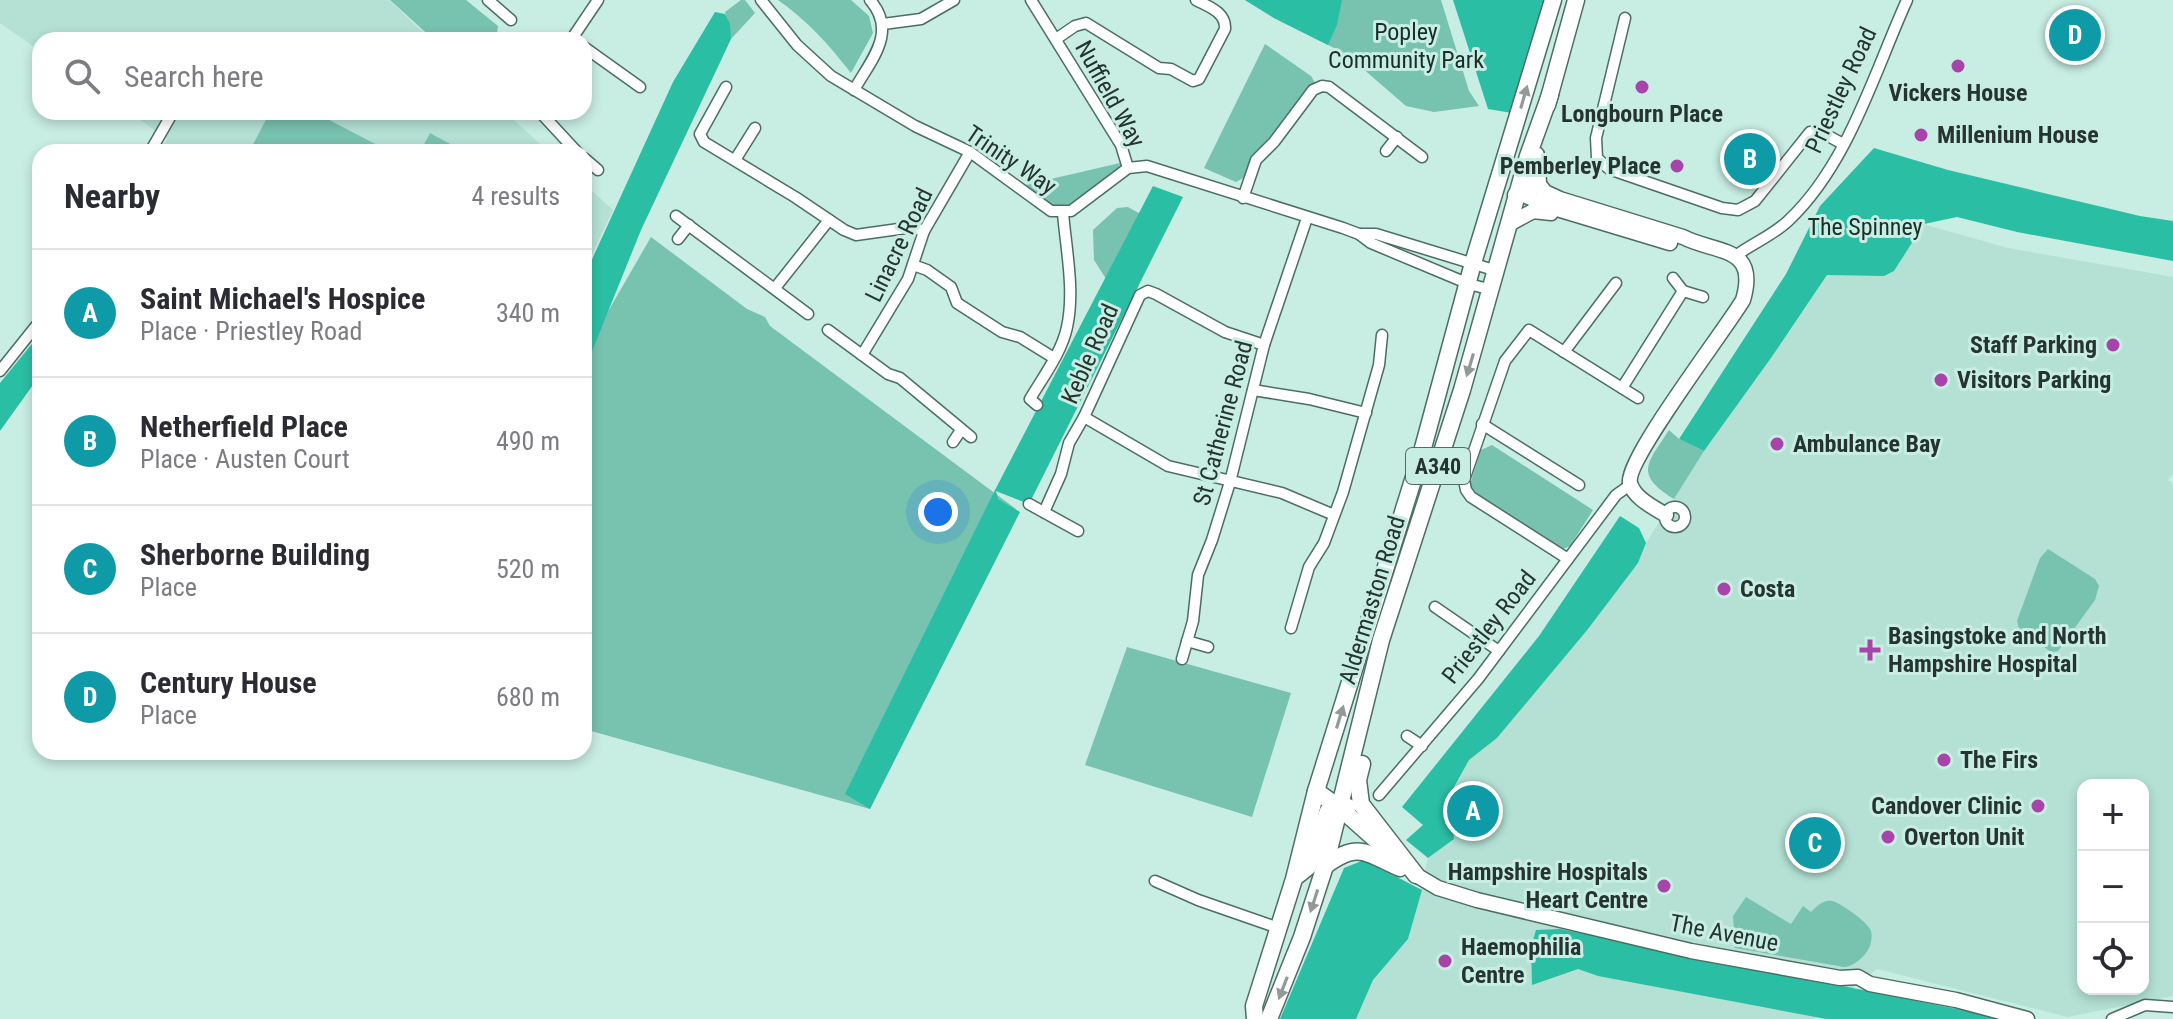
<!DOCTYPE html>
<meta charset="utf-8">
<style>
body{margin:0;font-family:"Roboto Condensed",sans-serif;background:#f2f2f3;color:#2b2b33}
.controls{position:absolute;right:24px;bottom:24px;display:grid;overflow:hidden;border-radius:16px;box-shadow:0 4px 12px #0003}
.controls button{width:72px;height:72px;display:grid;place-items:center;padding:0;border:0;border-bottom:2px solid #e1e1e2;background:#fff;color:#2b2b33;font:40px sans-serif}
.you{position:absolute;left:938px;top:512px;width:28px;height:28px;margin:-20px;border:6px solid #fff;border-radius:50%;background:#1a73e8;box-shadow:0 0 0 12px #1a73e833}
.badge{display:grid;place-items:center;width:52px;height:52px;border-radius:50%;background:#a844a9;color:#fff;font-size:26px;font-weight:700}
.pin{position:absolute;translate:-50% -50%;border:4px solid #fff;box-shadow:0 2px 8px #0006}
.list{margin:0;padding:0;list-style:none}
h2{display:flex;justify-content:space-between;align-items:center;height:104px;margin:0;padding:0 32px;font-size:34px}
h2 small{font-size:26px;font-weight:400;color:#7c7c81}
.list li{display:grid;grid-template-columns:52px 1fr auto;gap:24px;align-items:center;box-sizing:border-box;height:128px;padding:0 32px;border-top:2px solid #e1e1e2}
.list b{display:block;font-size:30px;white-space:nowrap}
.list p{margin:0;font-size:26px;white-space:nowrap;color:#7c7c81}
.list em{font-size:26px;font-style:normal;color:#7c7c81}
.icon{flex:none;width:44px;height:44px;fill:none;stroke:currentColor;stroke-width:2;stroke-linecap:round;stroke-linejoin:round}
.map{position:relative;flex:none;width:2173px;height:1019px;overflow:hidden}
.search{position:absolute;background:#fff;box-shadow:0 4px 12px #0003;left:32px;top:32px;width:560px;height:88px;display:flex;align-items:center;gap:20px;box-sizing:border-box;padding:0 28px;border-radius:24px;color:#7c7c81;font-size:30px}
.panel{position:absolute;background:#fff;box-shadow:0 4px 12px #0003;left:32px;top:144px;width:560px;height:616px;border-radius:24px}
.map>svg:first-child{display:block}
.built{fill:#b4e1d4;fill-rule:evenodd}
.green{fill:#78c2b0}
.forest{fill:#2abfa5}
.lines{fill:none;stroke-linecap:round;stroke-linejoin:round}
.street-casing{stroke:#4c6d65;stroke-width:13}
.secondary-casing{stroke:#4c6d65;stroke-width:17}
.primary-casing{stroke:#4c6d65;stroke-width:19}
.street{stroke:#fff;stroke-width:10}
.secondary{stroke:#fff;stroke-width:14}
.primary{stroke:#fff;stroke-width:16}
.oneway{fill:#929a98}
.poi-dot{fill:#a844a9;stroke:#c8ede3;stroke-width:3}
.labels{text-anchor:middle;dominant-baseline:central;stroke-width:6;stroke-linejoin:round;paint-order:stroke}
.shield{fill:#c8ede3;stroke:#566c66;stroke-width:2}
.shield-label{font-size:22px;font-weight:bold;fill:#253430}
.park-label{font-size:24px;fill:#172e29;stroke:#c8ede3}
.street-label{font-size:24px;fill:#253430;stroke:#c8ede3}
.poi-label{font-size:24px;font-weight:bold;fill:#253430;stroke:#c8ede3;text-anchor:start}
</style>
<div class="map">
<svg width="2173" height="1019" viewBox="0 0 2173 1019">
<rect width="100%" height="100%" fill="#c8ede3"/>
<g class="built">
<polygon points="0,0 389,0 431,40 40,40 40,51 0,23"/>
<polygon points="129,112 505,112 549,152 160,152 167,139"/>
<polygon points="584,184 613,210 584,271"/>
<path d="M1923,224L2008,248L2173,277V474L2168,480L2173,484V996L2068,1017L1877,969L1814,1019H1356L1373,980L1408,939L1428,858L1454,839L1451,810L1454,786L1469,760L1497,738L1638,563L1646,543L1704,451L1771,358L1828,274L1883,276L1894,271ZM2083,785H2143V989H2083Z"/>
</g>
<g class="green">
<polygon points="390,0 466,0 498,26 496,40 434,40"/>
<polygon points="741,0 745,0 755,13 731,39 725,12"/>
<path d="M778,0H851L869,16L873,33L851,73C829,45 807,20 778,0Z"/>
<polygon points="1245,0 1441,0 1469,91 1479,106 1434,112 1406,106 1346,54 1274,18"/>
<polygon points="1265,44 1311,76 1317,86 1247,176 1236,182 1204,168"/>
<polygon points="270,112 314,112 377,145 373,152 249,152"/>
<polygon points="430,133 465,152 420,152"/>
<polygon points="1120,163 1119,171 1069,209 1051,206 1025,188 1025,185"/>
<polygon points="1128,207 1144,216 1108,282 1094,260 1093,230 1117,208"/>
<polygon points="651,237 747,309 765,317 770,326 1016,509 870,809 584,729 584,353"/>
<path d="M1669,430L1679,439L1704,451L1674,499C1634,474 1647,464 1669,430Z"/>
<polygon points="1492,445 1593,510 1570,546 1563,549 1473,492 1470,484 1481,450"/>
<polygon points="2048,549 2095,579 2099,586 2095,600 2058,651 2051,652 2019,629 2017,621 2040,558"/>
<polygon points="1127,647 1291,693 1252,817 1085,765"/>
<path d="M1746,897L1791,924L1803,906L1811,912C1816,907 1823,899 1832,901C1841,903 1869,923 1871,931C1875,948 1859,965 1844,967L1735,948L1733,916Z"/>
</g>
<g class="forest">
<polygon points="1245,0 1342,0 1337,25 1328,45 1274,18"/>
<polygon points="1453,0 1546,0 1512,113 1488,109"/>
<polygon points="715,12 725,14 730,24 731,39 641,230 584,371 584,277 673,82"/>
<polygon points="1874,148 1948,170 2140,216 2173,221 2173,261 2017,232 1957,217 1924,224 1894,271 1884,276 1827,275 1771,358 1704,451 1679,439 1786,274 1820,206"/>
<polygon points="1153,186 1183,197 1029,504 996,491 998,499 1020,512 870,809 845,794 995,490"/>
<polygon points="40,334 40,375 0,431 0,383"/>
<polygon points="1620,516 1639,528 1646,543 1638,563 1588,629 1497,738 1469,760 1454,787 1451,810 1454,839 1428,858 1406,840 1423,825 1402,807 1539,636"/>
<polygon points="1364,860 1422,890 1408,939 1373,980 1356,1019 1280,1019 1344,868"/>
<polygon points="1560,929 1987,1015 2002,1019 1826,1019 1598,976 1578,969 1532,985 1531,947 1536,930"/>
</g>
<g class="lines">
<g class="street-casing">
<g id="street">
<polyline points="488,0 511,20"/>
<polyline points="761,0 797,45 831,76 915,126 970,152 1051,211 1071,211 1128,168 1147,166 1343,228 1359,234 1371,243 1469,284 1492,290"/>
<polyline points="1031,0 1121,145 1128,168"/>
<polyline points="1625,18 1596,138 1597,158 1609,169 1722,208 1738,210 1755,201 1810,132 1821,132 1843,144"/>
<polyline points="883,24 921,19 954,0"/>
<path d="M1056,39L1075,26L1086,23L1159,68L1171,69L1193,81L1199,79L1225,29C1226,12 1209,7 1196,0"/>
<polyline points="571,40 598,0"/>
<polyline points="584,47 640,87"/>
<polyline points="726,87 700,134 704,142 795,197 844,230 856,235 913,227 924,231"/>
<path d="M854,90C871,60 898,32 870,0"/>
<polyline points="540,112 577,152"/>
<polyline points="1386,151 1397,137"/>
<polyline points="150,152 173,112"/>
<polyline points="584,158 598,170"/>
<polyline points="735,160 755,128"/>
<polyline points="1243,198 1256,160 1274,142 1313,90 1322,86 1329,87 1422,157"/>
<polyline points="676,216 808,314"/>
<polyline points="1359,234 1376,234 1497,271"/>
<polyline points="678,239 689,225"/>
<path d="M1737,255C1753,243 1772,236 1788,221C1848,165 1874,73 1907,0"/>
<polyline points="913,265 927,270 951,287 957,303 1002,332 1020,337 1054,358"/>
<polyline points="1673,278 1683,291"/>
<polyline points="775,288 829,220"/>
<polyline points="828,330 888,374 900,378 971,437"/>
<polyline points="1564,352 1616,283"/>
<polyline points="862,355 908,279 924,231 970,152"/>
<polyline points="0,371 40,321"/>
<polyline points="1622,388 1683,291 1703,297"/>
<polyline points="1253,390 1309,399 1366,413"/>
<path d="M1037,405L1030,399C1043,377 1062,352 1067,327C1075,291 1066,249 1063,213"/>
<polyline points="1084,417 1168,466 1282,493 1334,515"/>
<polyline points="1482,424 1579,485"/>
<polyline points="953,442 961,430"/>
<polyline points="1029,504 1078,531"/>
<circle cx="1675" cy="517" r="10"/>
<polyline points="1044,512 1061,474 1069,443 1084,417 1140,295 1148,291 1156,294 1225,332 1264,345"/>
<polyline points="1568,559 1471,497 1466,490 1464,480 1505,361 1529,330 1638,398"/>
<polyline points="1435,607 1499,651"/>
<polyline points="1291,628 1309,567 1324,543 1343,492 1379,365 1382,335"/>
<polyline points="1187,641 1208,647"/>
<polyline points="1182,659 1193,621 1198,575 1212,540 1230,482 1264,345 1307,218"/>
<polyline points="1407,736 1422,746"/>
<polyline points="1379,795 1478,679 1616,495 1630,485"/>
<polyline points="1155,881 1198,900 1270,925"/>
<polyline points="2112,1019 2145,1005 2173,1007"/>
</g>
</g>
<g class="secondary-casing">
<g id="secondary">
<path d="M1538,183L1545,192L1560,199L1683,237C1716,254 1759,245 1743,300C1726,329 1625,460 1630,483C1634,498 1653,507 1666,515"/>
<polyline points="1519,193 1554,208 1670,243"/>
<polyline points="1511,223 1533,211 1551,213"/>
<polyline points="1416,875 1438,888 1477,900 1691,951 1840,978 1858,977 1870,984 1956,1000 2027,1019"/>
</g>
</g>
<g class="primary-casing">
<g id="primary">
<polyline points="1547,105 1576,0"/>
<polyline points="1516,195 1538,183 1536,155"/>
<polyline points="1362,764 1358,780 1361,804 1416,875"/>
<polyline points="1316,791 1340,808 1394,856"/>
<path d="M1325,866C1358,841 1366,853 1400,868"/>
<polyline points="1298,875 1308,867 1328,811 1348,807"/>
<polyline points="1255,1019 1254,1006 1294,879 1316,791 1423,448 1473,263 1553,0"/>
<polyline points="1269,1019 1302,937 1325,866 1381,640 1462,390 1528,156 1550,95"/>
</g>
</g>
<use href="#street" class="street"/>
<use href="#secondary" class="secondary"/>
<use href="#primary" class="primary"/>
</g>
<defs><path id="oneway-solid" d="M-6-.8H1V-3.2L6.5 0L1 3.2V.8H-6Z" transform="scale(2)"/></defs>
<g class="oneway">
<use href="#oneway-solid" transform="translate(1524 97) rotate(-74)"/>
<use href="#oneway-solid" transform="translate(1470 365) rotate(107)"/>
<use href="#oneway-solid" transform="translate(1340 717) rotate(-73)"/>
<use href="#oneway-solid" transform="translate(1314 901) rotate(108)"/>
<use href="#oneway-solid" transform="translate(1283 988) rotate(111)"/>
</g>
<g class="poi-dot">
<circle cx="1958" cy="66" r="8"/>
<circle cx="1642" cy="87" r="8"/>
<circle cx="1921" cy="135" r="8"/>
<circle cx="1677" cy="166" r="8"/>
<circle cx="2113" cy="345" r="8"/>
<circle cx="1941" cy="380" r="8"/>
<circle cx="1777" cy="444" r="8"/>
<circle cx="1724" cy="589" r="8"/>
<path d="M1866 638h8v8h8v8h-8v8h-8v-8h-8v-8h8z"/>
<circle cx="1944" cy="760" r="8"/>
<circle cx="2038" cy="806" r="8"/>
<circle cx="1888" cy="837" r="8"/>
<circle cx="1664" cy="886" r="8"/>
<circle cx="1445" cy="961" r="8"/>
</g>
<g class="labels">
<rect class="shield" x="1406" y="448" width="64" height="36" rx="6"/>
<g class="shield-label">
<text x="1438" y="466">A340</text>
</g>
<g class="park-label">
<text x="1406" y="32">Popley<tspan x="1406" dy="28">Community Park</tspan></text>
<text x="1865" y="227">The Spinney</text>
</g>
<g class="street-label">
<text transform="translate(1841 90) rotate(-65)">Priestley Road</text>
<text transform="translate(1110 94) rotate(61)">Nuffield Way</text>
<text transform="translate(1011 160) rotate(34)">Trinity Way</text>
<text transform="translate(899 245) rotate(-64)">Linacre Road</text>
<text transform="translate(1090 354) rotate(-66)">Keble Road</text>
<text transform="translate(1223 423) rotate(-75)">St Catherine Road</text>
<text transform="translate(1372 600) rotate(-73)">Aldermaston Road</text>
<text transform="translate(1489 627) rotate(-52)">Priestley Road</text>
<text transform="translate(1724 933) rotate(11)">The Avenue</text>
</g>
<g class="poi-label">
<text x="1958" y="93" text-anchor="middle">Vickers House</text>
<text x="1642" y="114" text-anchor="middle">Longbourn Place</text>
<text x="1937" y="135">Millenium House</text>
<text x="1661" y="166" text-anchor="end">Pemberley Place</text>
<text x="2097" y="345" text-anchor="end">Staff Parking</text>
<text x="1957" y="380">Visitors Parking</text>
<text x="1793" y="444">Ambulance Bay</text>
<text x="1740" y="589">Costa</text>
<text x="1888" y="636">Basingstoke and North<tspan x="1888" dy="28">Hampshire Hospital</tspan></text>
<text x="1960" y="760">The Firs</text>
<text x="2022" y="806" text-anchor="end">Candover Clinic</text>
<text x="1904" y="837">Overton Unit</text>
<text x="1648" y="872" text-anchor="end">Hampshire Hospitals<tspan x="1648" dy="28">Heart Centre</tspan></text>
<text x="1461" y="947">Haemophilia<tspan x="1461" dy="28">Centre</tspan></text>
</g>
</g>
</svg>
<div class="controls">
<button>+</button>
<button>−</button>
<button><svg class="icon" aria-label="locate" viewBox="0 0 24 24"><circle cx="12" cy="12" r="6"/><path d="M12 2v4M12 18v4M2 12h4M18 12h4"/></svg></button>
</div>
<div class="you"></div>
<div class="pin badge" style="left:1473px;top:811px;background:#0f9aa8">A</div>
<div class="pin badge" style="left:1750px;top:159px;background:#0f9aa8">B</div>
<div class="pin badge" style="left:1815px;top:843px;background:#0f9aa8">C</div>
<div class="pin badge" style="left:2075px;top:35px;background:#0f9aa8">D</div>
<div class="search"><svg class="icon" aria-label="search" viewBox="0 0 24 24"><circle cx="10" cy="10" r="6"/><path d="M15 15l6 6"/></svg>Search here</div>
<section class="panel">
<h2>Nearby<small>4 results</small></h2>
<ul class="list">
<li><span class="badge" style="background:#0f9aa8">A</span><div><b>Saint Michael's Hospice</b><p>Place · Priestley Road</p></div><em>340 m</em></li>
<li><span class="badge" style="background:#0f9aa8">B</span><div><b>Netherfield Place</b><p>Place · Austen Court</p></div><em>490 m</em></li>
<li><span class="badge" style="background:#0f9aa8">C</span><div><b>Sherborne Building</b><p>Place</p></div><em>520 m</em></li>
<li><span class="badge" style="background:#0f9aa8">D</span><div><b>Century House</b><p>Place</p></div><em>680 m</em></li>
</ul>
</section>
</div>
